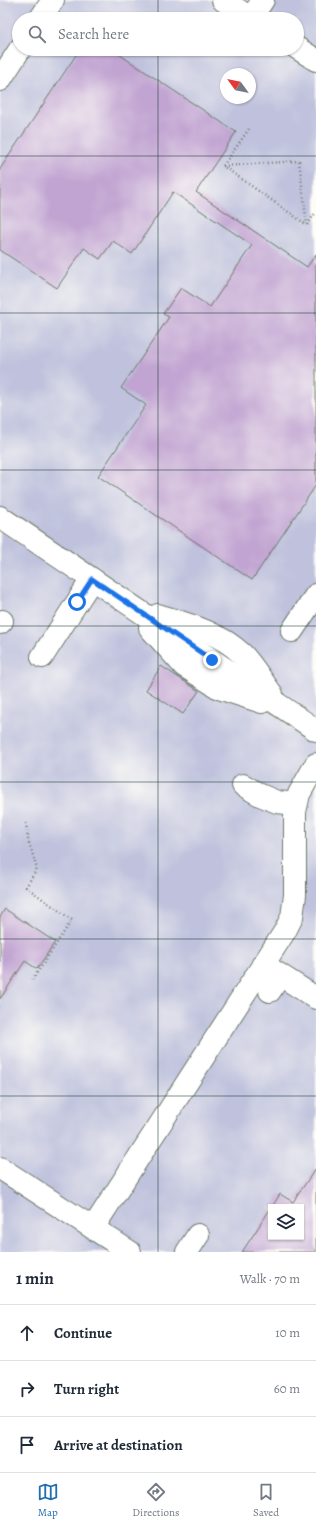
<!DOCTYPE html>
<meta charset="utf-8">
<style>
body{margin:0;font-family:Alegreya,serif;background:#f2f2f3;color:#1f2937}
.controls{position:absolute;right:12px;bottom:12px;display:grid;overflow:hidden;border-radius:0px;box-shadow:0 1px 3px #0004}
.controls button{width:36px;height:36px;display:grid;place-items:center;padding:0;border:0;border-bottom:1px solid #e0e1e3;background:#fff;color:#1f2937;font:20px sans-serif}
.compass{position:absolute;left:220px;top:68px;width:36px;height:36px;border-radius:50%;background:#fff;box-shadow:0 1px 3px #0004;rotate:303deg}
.stop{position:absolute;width:12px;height:12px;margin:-9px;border:3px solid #1a73e8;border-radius:50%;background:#fff}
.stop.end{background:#1a73e8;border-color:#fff;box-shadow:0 1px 4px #0008}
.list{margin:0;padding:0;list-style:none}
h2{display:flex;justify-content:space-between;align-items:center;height:52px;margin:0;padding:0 16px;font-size:17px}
h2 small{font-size:13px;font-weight:400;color:#747a83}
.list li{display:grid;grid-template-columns:26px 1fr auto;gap:12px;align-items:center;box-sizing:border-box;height:56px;padding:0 16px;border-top:1px solid #e0e1e3}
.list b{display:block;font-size:15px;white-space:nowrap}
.list em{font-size:13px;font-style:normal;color:#747a83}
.icon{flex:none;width:22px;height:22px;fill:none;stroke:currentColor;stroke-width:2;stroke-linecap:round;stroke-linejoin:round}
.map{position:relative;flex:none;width:316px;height:1252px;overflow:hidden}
.search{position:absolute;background:#fff;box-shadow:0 1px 3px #0004;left:12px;right:12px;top:12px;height:44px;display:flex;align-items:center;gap:10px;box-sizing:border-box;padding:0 14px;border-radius:22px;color:#747a83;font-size:15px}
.sheet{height:220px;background:#fff}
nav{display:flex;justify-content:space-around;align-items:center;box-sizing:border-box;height:56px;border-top:1px solid #e0e1e3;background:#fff;font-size:11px;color:#747a83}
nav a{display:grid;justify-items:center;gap:2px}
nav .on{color:#1f6fb2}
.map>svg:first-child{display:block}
.industrial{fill:#c0c2dd;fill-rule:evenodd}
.building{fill:#c1a4d2}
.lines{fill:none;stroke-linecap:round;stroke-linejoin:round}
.minor-casing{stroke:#697869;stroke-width:24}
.path{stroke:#697869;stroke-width:2.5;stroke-dasharray:1 3;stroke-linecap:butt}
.minor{stroke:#fff;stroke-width:22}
.route{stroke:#1a73e8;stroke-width:5}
.grid{fill:none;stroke:#1f3d34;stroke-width:1;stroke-opacity:0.55}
</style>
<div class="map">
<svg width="316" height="1252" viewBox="0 0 316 1252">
<rect width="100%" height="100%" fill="#fdfcf7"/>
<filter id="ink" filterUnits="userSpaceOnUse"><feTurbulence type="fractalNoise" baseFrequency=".025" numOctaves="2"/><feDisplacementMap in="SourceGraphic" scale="8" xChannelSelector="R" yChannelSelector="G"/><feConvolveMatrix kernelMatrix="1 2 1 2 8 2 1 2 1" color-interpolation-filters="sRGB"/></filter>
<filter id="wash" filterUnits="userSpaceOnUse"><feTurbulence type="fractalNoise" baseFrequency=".012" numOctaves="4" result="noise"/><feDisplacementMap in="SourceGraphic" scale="16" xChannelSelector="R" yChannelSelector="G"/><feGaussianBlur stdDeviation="0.9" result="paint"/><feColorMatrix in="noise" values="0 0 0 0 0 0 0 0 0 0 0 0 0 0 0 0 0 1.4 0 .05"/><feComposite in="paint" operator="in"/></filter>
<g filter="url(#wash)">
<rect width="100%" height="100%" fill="#f3e5cb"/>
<path class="industrial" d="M0,0H316V1252H0ZM19,19H297V49H19ZM226,74H250V98H226ZM271,1207H301V1237H271Z"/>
<g id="blocks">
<g class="building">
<polygon points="80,49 111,49 236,132 196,192 307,267 316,254 316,485 252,580 98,476 146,405 121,388 169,317 163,314 181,288 210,307 252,245 173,192 132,254 113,241 100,259 84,248 57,288 0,250 0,169"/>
<polygon points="161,666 199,691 183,714 146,690"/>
<polygon points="5,909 55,942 37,969 25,961 0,999 0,917"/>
<polygon points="316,1168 316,1252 242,1252 271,1208 271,1237 301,1237 301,1207 272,1207 280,1194 293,1202"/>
</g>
</g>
</g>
<g filter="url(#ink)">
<use href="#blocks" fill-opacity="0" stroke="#697869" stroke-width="1"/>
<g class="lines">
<g class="minor-casing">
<g id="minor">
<polyline points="223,0 252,19"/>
<polyline points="251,18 263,0"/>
<polyline points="40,19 53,0"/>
<polyline points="297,48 316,60"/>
<polyline points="0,80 20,49"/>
<polyline points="0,517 316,730"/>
<path d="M158,615C187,624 219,632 242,654C253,665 262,681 272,694"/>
<polyline points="0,623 2,621"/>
<polyline points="150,628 184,666 219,688 262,702"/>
<polyline points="292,631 316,595"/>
<polyline points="42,657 92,579"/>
<polyline points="243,785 260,795 277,802 296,804"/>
<polyline points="263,964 316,998"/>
<polyline points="270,991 280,975"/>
<polyline points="0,1168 130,1252"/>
<polyline points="93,1228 285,931 292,917 295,895 295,812 299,794 316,764"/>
<polyline points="187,1252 198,1235"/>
</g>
</g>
<g class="path">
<polyline points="249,129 223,166 307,225 316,212"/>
<polyline points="223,166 299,161 307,225"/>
<polyline points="26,823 28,839 37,869 26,887 72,920 31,982"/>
</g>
<use href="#minor" class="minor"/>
</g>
</g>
<g class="lines" filter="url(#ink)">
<polyline class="route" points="77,602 92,579 212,660"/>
</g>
<path class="grid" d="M158,0V19M158,49V1252M0,156H316M0,313H316M0,470H316M0,626H316M0,782H316M0,939H316M0,1096H316"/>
</svg>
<div class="controls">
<button><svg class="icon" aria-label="layers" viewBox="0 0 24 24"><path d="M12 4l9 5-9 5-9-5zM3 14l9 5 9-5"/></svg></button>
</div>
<svg class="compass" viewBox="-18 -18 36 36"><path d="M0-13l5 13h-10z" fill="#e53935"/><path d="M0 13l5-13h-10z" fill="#747a83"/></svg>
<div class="stop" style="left:77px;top:602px"></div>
<div class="stop end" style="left:212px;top:660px"></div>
<div class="search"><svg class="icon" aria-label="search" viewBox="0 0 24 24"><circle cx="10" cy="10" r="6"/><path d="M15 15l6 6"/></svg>Search here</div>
</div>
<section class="sheet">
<h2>1 min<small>Walk · 70 m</small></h2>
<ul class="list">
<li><svg class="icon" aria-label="ahead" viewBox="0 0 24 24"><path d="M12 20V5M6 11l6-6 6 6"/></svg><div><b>Continue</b></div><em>10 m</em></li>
<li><svg class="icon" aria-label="right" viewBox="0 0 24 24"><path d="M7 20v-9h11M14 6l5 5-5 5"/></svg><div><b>Turn right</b></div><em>60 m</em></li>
<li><svg class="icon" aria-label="arrive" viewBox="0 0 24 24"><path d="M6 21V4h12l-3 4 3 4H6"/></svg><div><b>Arrive at destination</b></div></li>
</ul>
</section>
<nav>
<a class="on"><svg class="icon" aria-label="map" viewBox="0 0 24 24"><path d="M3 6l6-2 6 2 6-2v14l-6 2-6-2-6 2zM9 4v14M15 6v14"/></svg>Map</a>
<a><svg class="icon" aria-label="directions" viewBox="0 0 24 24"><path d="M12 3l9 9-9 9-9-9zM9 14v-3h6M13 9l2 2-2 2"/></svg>Directions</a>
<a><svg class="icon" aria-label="saved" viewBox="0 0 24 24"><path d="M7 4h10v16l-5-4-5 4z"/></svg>Saved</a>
</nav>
